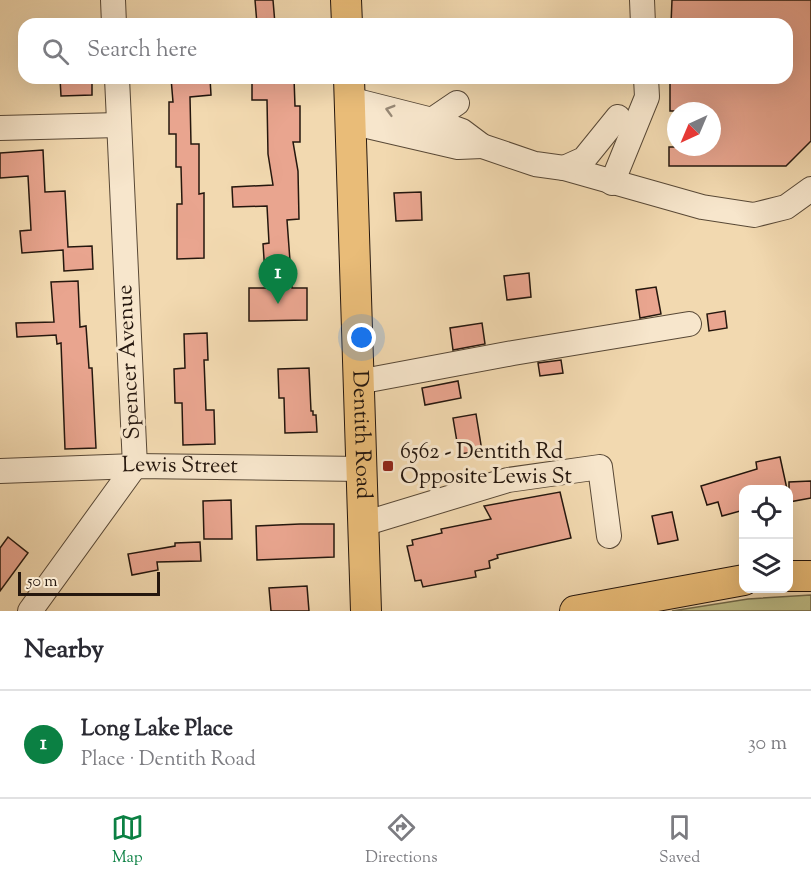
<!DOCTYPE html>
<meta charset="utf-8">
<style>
body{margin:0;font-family:"Sorts Mill Goudy",serif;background:#f2f2f3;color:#2b2b33}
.controls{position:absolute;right:18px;bottom:18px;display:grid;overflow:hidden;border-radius:12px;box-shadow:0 6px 24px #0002}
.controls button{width:54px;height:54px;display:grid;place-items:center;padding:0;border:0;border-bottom:2px solid #e1e1e2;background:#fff;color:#2b2b33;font:30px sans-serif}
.compass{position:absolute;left:667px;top:102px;width:54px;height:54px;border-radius:50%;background:#fff;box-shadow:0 6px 24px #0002;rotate:224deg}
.scale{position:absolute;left:18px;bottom:15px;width:142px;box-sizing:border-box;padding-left:6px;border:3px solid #25170e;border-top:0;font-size:16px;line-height:21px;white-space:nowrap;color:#25170e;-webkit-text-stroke:4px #f7e6cc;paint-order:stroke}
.you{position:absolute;left:362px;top:338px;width:21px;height:21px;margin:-15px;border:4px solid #fff;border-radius:50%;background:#1a73e8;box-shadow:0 0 0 9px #1a73e833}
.badge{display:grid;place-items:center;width:39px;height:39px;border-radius:50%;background:#0b8043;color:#fff;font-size:20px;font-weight:700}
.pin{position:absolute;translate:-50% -50px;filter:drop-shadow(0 2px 3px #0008)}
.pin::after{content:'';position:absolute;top:32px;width:21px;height:18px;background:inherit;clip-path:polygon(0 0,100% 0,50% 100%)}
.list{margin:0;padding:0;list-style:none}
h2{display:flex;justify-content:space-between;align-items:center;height:78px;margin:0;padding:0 24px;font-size:26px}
h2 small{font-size:20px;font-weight:400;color:#7c7c81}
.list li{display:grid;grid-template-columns:39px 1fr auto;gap:18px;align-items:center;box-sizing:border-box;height:108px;padding:0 24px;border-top:2px solid #e1e1e2}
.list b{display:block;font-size:22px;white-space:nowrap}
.list p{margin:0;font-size:20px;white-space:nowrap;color:#7c7c81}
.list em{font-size:20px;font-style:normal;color:#7c7c81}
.icon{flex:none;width:33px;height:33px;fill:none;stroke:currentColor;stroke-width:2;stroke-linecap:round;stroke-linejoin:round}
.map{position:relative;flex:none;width:811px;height:611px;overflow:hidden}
.search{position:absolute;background:#fff;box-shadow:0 6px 24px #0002;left:18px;right:18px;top:18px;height:66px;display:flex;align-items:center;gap:15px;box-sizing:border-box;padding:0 21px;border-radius:18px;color:#7c7c81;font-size:22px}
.sheet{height:186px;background:#fff}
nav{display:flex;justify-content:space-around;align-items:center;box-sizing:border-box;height:84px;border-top:2px solid #e1e1e2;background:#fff;font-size:16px;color:#7c7c81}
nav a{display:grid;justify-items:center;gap:3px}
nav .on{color:#0b8043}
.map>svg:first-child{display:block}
.green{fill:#bfbe88;stroke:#726a4b;stroke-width:1.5}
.building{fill:#e9a58f;stroke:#25170e;stroke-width:1.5}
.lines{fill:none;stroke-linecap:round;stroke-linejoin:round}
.minor-casing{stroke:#584836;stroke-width:26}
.major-casing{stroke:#25170e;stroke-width:32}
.minor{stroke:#f7e6cc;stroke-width:24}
.major{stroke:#e9bc78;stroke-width:30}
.oneway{stroke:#988976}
.poi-dot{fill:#8f2418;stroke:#f7e6cc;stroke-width:2}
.labels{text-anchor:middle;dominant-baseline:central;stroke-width:6;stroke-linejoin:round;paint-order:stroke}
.street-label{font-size:22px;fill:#25170e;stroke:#f7e6cc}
.poi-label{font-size:22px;fill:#25170e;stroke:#f7e6cc;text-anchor:start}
</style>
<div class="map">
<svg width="811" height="611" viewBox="0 0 811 611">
<rect width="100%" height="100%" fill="#f2d9b0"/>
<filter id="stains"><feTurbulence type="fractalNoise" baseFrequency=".00333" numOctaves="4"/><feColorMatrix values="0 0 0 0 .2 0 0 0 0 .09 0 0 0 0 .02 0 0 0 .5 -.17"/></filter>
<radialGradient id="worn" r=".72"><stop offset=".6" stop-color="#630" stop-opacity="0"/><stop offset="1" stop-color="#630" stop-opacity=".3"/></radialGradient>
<polygon class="green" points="811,595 811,611 672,611 748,599"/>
<g class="building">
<polygon points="255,0 273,0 275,24 257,24"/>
<polygon points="672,0 811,0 811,141 786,166 669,166 669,147 712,147 712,111 670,111 670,78 787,78 787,24 671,24"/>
<polygon points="60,78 92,78 92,95 61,96"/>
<polygon points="171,78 210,78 211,95 190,97 191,144 199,144 199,194 204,193 204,258 177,259 177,204 182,204 181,167 176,167 176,134 169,134 169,102 173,102"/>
<polygon points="252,78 294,78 295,106 300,106 300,142 293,142 298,171 299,219 287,220 292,288 307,288 307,320 249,321 249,288 266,288 263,244 269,243 267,206 233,207 232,187 273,185 268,154 267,100 252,100"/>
<polygon points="43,150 45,192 65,191 68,247 92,246 93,269 64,271 63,250 22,253 20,231 31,230 28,176 0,178 0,153"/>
<polygon points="421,192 422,220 396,221 394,193"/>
<polygon points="529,273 531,297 507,300 504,276"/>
<polygon points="78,281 80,327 86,326 89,368 92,368 96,448 65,449 61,343 57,344 56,335 17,337 16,323 54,322 51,282"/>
<polygon points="656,287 661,314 640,318 636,290"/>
<polygon points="725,311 727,328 709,331 707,314"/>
<polygon points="482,323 485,344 453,350 450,328"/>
<polygon points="207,333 208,360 204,360 206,410 214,410 215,444 183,445 182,403 175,403 174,369 185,368 184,334"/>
<polygon points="561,360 563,373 540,376 538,363"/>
<polygon points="309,368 311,411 313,411 313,415 316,415 317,432 285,433 284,398 279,398 278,369"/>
<polygon points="458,381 461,398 425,405 422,388"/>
<polygon points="476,414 482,451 459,454 453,418"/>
<polygon points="780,457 787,489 744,489 744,510 722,516 718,502 707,505 701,486 757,469 756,462"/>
<polygon points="811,481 811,498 789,502 789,482"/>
<polygon points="560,492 571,538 497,555 498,558 489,561 490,568 475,571 476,577 423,587 421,580 415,581 407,546 413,545 412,540 442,533 441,529 491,519 484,506"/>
<polygon points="231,500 232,539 204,539 203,501"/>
<polygon points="672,512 678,540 658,544 652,516"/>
<polygon points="300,524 334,524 334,557 257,560 256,526"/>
<polygon points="8,537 28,553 0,591 0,548"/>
<polygon points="200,542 201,561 157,562 158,570 132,575 128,554 175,546 175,543"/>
<polygon points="307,586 309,611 271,611 269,588"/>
</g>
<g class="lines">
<g class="minor-casing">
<g id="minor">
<polyline points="113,0 114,24"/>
<polyline points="642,0 643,24"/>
<polyline points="349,99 432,120 462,131 482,146 535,164 564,168 702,207 754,215 786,207 811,189"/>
<polyline points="432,120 457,103"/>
<polyline points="350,122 458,147 482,146"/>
<polyline points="0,128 119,125"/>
<polyline points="564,168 584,159 618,117"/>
<polyline points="612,183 647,97 646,78"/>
<polyline points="358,382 513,353 689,324"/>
<path id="s1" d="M0,471L135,466L361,469"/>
<polyline points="363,524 508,480 600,467 609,536"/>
<polyline points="30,611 135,466 117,78"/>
</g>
</g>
<g class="major-casing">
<g id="major">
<polyline points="346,0 347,24"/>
<path id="s2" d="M349,78L366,611"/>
<polyline points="788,576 811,576"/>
<polyline points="575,611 744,580"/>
</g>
</g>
<use href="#minor" class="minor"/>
<use href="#major" class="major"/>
</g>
<defs><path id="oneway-chevron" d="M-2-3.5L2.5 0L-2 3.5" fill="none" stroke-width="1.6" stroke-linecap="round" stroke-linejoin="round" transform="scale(1.5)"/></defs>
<use class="oneway" href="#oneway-chevron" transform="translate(390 110) rotate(-164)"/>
<rect class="poi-dot" x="382" y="460" width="12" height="12" rx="3"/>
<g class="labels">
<g class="street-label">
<text transform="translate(130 362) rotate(-93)">Spencer Avenue</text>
<text stroke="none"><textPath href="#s2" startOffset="357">Dentith Road</textPath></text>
<text stroke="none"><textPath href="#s1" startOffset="180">Lewis Street</textPath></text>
</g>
<g class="poi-label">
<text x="400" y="453">6562 - Dentith Rd<tspan x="400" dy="25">Opposite Lewis St</tspan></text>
</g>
</g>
<rect width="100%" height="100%" filter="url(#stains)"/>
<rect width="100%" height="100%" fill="url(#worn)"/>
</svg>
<div class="controls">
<button><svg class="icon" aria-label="locate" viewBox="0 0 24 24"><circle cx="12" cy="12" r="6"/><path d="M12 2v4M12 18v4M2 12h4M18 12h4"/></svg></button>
<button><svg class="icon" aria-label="layers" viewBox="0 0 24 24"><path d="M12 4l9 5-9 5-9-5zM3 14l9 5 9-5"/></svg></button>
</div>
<svg class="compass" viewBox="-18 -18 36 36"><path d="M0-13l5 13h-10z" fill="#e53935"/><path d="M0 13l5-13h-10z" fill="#7c7c81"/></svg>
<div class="scale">50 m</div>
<div class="you"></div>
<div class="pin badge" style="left:278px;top:304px">1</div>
<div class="search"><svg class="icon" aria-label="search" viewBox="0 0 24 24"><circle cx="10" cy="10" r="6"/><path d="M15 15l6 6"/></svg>Search here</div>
</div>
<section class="sheet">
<h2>Nearby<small></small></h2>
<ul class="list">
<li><span class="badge">1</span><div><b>Long Lake Place</b><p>Place · Dentith Road</p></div><em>30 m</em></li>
</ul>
</section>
<nav>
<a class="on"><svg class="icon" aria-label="map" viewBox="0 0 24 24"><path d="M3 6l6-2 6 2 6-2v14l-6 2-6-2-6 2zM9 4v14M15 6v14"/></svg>Map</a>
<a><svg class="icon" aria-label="directions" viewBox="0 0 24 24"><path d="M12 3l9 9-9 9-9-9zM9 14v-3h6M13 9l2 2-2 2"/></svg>Directions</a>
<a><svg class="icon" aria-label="saved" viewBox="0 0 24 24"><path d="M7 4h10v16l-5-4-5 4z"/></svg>Saved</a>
</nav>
